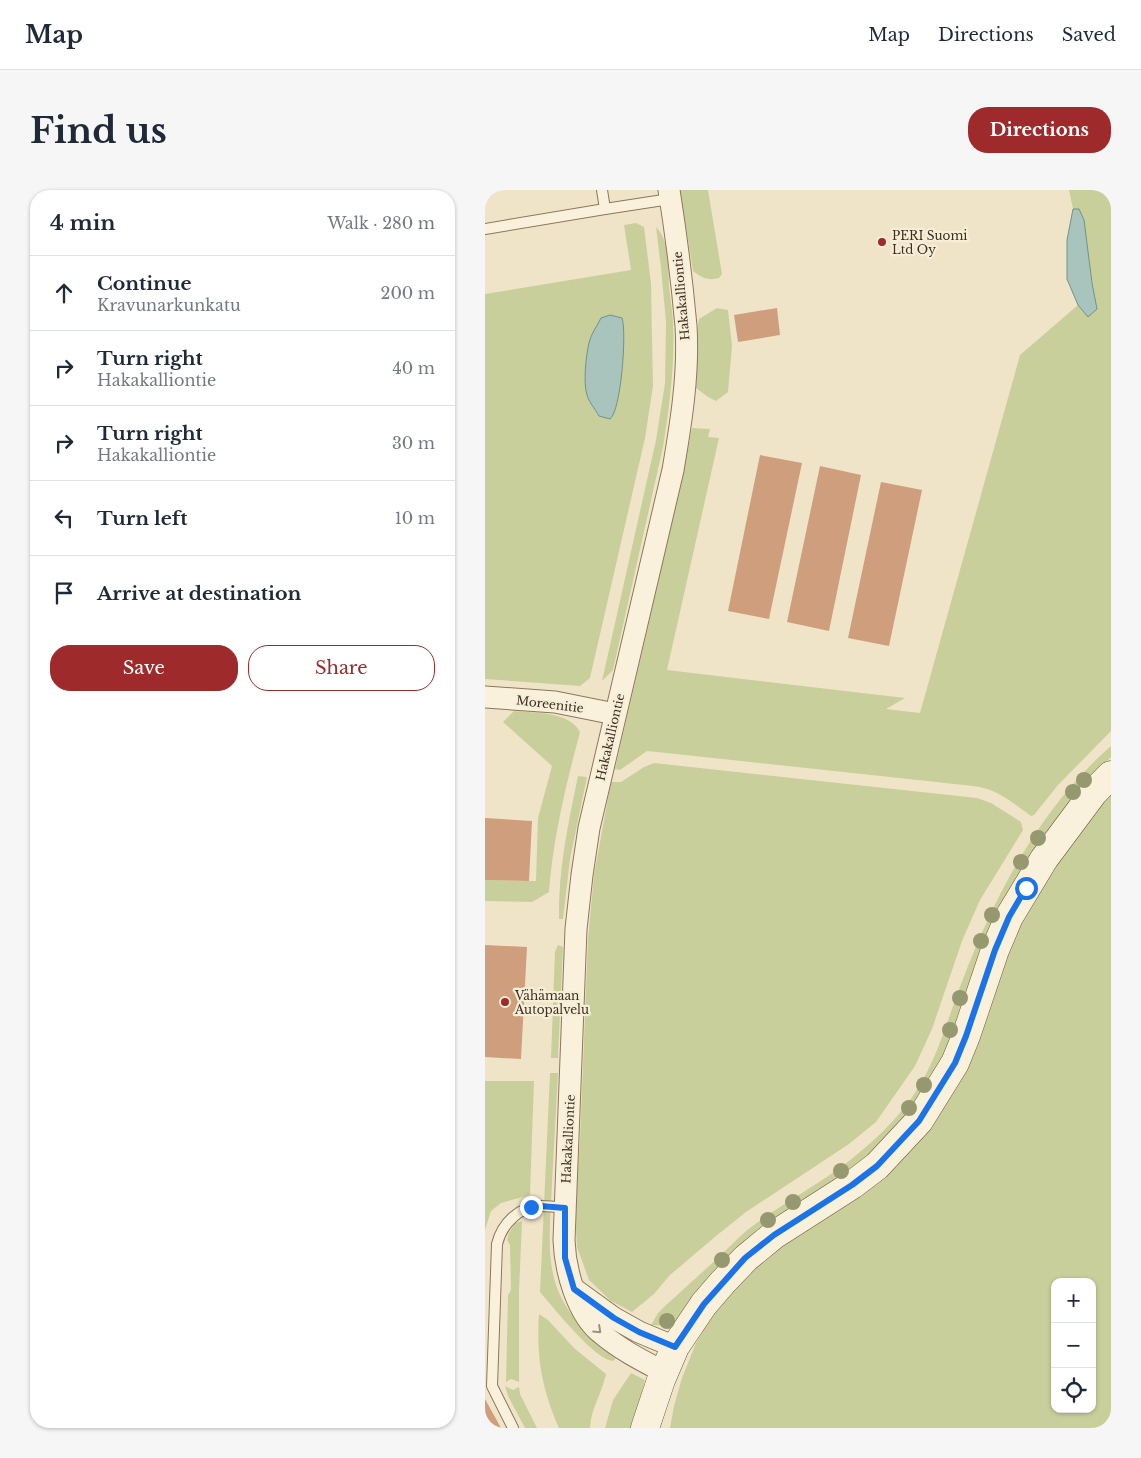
<!DOCTYPE html>
<meta charset="utf-8">
<style>
body{margin:0;font-family:"Libre Baskerville",serif;background:#f6f6f7;color:#1f2937}
.controls{position:absolute;right:15px;bottom:15px;display:grid;overflow:hidden;border-radius:10px;box-shadow:0 1px 4px #0004}
.controls button{width:45px;height:45px;display:grid;place-items:center;padding:0;border:0;border-bottom:1px solid #e0e1e3;background:#fff;color:#1f2937;font:25px sans-serif}
.stop{position:absolute;width:15px;height:15px;margin:-11px;border:4px solid #1a73e8;border-radius:50%;background:#fff}
.stop.end{background:#1a73e8;border-color:#fff;box-shadow:0 1px 5px #0008}
.list{margin:0;padding:0;list-style:none}
h2{display:flex;justify-content:space-between;align-items:center;height:65px;margin:0;padding:0 20px;font-size:21px}
h2 small{font-size:16px;font-weight:400;color:#747a83}
.list li{display:grid;grid-template-columns:32px 1fr auto;gap:15px;align-items:center;box-sizing:border-box;height:75px;padding:0 20px;border-top:1px solid #e0e1e3}
.list b{display:block;font-size:19px;white-space:nowrap}
.list p{margin:0;font-size:16px;white-space:nowrap;color:#747a83}
.list em{font-size:16px;font-style:normal;color:#747a83}
.actions{display:flex;gap:10px;padding:15px 20px}
.actions a{flex:1;padding:11px 0;border:1px solid #9e2a2b;border-radius:20px;text-align:center;font-size:18px;color:#9e2a2b}
.actions .main{background:#9e2a2b;color:#fff}
.icon{flex:none;width:28px;height:28px;fill:none;stroke:currentColor;stroke-width:2;stroke-linecap:round;stroke-linejoin:round}
.map{position:relative;flex:none;width:626px;height:1238px;overflow:hidden;border-radius:20px}
header{display:flex;align-items:center;gap:30px;box-sizing:border-box;height:70px;padding:0 25px;background:#fff;border-bottom:1px solid #e0e1e3}
header strong{font-size:24px}
nav{display:flex;gap:28px;margin-inline-start:auto;font-size:18px}
.intro{display:flex;align-items:center;justify-content:space-between;box-sizing:border-box;height:120px;padding:0 30px}
h1{margin:0;font-size:35px}
.button{padding:12px 22px;border-radius:20px;background:#9e2a2b;color:#fff;font-size:18px;font-weight:700}
main{display:flex;gap:30px;padding:0 30px}
aside{flex:1;background:#fff;border-radius:20px;box-shadow:0 1px 4px #0004}
.map>svg:first-child{display:block}
.green{fill:#c9cf9b;fill-rule:evenodd}
.water{fill:#a9c4bc;stroke:#6f938a}
.building{fill:#cf9f7d}
.lines{fill:none;stroke-linecap:round;stroke-linejoin:round}
.lane-casing{stroke:#8d765c;stroke-width:12}
.street-casing{stroke:#8d765c;stroke-width:23}
.secondary-casing{stroke:#6f573f;stroke-width:29}
.lane{stroke:#faf1dc;stroke-width:10}
.street{stroke:#faf1dc;stroke-width:21}
.secondary{stroke:#faf1dc;stroke-width:28}
.tree{fill:#96986f}
.oneway{stroke:#9c907e}
.route{stroke:#1a73e8;stroke-width:6}
.poi-dot{fill:#9e2a2b;stroke:#f7eed8;stroke-width:2}
.labels{text-anchor:middle;dominant-baseline:central;stroke-width:4.5;stroke-linejoin:round;paint-order:stroke}
.poi-label{font-size:12px;fill:#3d2e20;stroke:#f7eed8;text-anchor:start}
.street-label{font-size:12px;fill:#3d2e20;stroke:#f7eed8}
</style>
<header>
<strong>Map</strong>
<nav><a>Map</a><a>Directions</a><a>Saved</a></nav>
</header>
<div class="intro"><h1>Find us</h1><a class="button">Directions</a></div>
<main>
<aside>
<h2>4 min<small>Walk · 280 m</small></h2>
<ul class="list">
<li><svg class="icon" aria-label="ahead" viewBox="0 0 24 24"><path d="M12 20V5M6 11l6-6 6 6"/></svg><div><b>Continue</b><p>Kravunarkunkatu</p></div><em>200 m</em></li>
<li><svg class="icon" aria-label="right" viewBox="0 0 24 24"><path d="M7 20v-9h11M14 6l5 5-5 5"/></svg><div><b>Turn right</b><p>Hakakalliontie</p></div><em>40 m</em></li>
<li><svg class="icon" aria-label="right" viewBox="0 0 24 24"><path d="M7 20v-9h11M14 6l5 5-5 5"/></svg><div><b>Turn right</b><p>Hakakalliontie</p></div><em>30 m</em></li>
<li><svg class="icon" aria-label="left" viewBox="0 0 24 24"><path d="M17 20v-9H6M10 6l-5 5 5 5"/></svg><div><b>Turn left</b></div><em>10 m</em></li>
<li><svg class="icon" aria-label="arrive" viewBox="0 0 24 24"><path d="M6 21V4h12l-3 4 3 4H6"/></svg><div><b>Arrive at destination</b></div></li>
</ul>
<div class="actions"><a class="main">Save</a><a>Share</a></div>
</aside>
<div class="map">
<svg width="626" height="1238" viewBox="0 0 626 1238">
<rect width="100%" height="100%" fill="#f0e4c8"/>
<g class="green">
<path d="M195,0H223L237,84L234,88C223,91 217,88 208,81Z"/>
<path d="M584,0H626V541L573,595L549,625L546,626C528,613 511,598 488,596L172,562L162,561L135,580L130,579L190,319L207,238L225,239L223,247L234,248L182,480L420,508L401,519L435,523L535,165L593,115L603,127L612,119L594,19H588Z"/>
<polygon points="151,33 159,37 166,93 168,196 160,248 105,488 95,496 0,489 0,104 146,80 139,35"/>
<path d="M171,37C185,51 183,77 184,96C185,107 187,119 188,130C190,172 185,215 178,257L128,480L117,491L171,250L180,193L181,132L176,78Z"/>
<polygon points="232,118 243,120 247,156 243,202 231,211 223,207 211,198 213,134 214,129"/>
<path d="M29,521C50,523 84,521 95,542C81,595 68,648 64,702L47,712L0,711V690L51,691L53,628L67,576L18,532Z"/>
<path d="M626,556V567L587,609L461,864L439,904L414,936L387,964L187,1136L166,1135L173,1123L181,1115C192,1106 201,1096 212,1087C219,1080 227,1074 234,1067C243,1058 252,1049 261,1041C290,1018 322,1001 352,980C378,961 404,938 423,913C452,874 461,832 478,789C511,703 555,618 626,556Z"/>
<polygon points="169,573 492,608 506,613 536,632 538,640 495,710 477,751 447,839 430,876 391,932 364,954 261,1022 231,1046 184,1086 169,1104 147,1122 126,1111 104,1090 92,1057 90,1024 95,949 103,749 109,685 126,592 136,592 159,577"/>
<path d="M93,586L102,587L85,669L78,729H74C73,681 83,634 93,586Z"/>
<path d="M626,600V1238H185L189,1216L197,1188L211,1153L229,1123L260,1085L304,1048L403,979L561,683ZM570,1092H607V1219H570Z"/>
<polygon points="73,755 78,757 73,868 66,868 70,762"/>
<path d="M65,883H73C71,920 69,957 67,993C66,1026 61,1060 70,1092C80,1124 105,1148 132,1167L128,1171C110,1170 68,1117 55,1102Z"/>
<polygon points="0,891 49,891 45,1005 16,1013 6,1021 0,1040"/>
<polygon points="37,1031 34,1102 34,1192 26,1189 21,1192 23,1105 26,1100 25,1055 22,1050 24,1043 30,1033"/>
<path d="M54,1124L63,1130L89,1158L121,1184C117,1203 106,1218 105,1238H74C57,1199 51,1167 54,1124Z"/>
<polygon points="146,1183 160,1190 147,1238 120,1238 128,1210"/>
<polygon points="20,1196 28,1200 34,1197 35,1204 52,1238 40,1238 23,1206"/>
</g>
<g class="water">
<polygon points="588,19 594,19 599,30 607,93 612,119 603,127 593,115 582,89 582,50"/>
<path d="M125,125L137,128C142,142 136,221 125,229L114,226C110,219 104,212 102,205C98,193 101,165 104,153C106,144 112,136 116,128Z"/>
</g>
<g class="building">
<polygon points="292,118 295,145 253,152 249,125"/>
<polygon points="275,265 317,273 284,429 243,421"/>
<polygon points="335,276 376,285 344,441 302,432"/>
<polygon points="396,292 437,300 404,456 363,448"/>
<polygon points="0,628 47,631 44,691 0,690"/>
<polygon points="0,755 42,757 36,869 0,867"/>
<polygon points="0,1209 16,1238 0,1238"/>
</g>
<g class="lines">
<g class="lane-casing">
<g id="lane">
<polyline points="117,0 120,19"/>
<polyline points="0,39 120,19 185,9"/>
<path d="M28,1238L7,1196L12,1054C17,1034 34,1016 56,1016C64,1016 72,1017 80,1018"/>
</g>
</g>
<g class="street-casing">
<g id="street">
<polyline points="0,507 70,512 130,524"/>
<polyline points="89,1099 129,1128 154,1142 190,1157"/>
<path d="M179,1182C158,1171 136,1160 117,1144C92,1125 80,1080 79,1050L91,739L97,685L104,638L188,280C196,233 204,184 201,136C197,92 191,44 184,0"/>
</g>
</g>
<g class="secondary-casing">
<polyline id="secondary" points="160,1238 176,1190 190,1157 219,1114 238,1092 261,1068 289,1045 367,995 392,976 434,931 470,873 481,846 510,760 524,727 559,669 609,602 626,585"/>
</g>
<use href="#lane" class="lane"/>
<use href="#street" class="street"/>
<use href="#secondary" class="secondary"/>
</g>
<g class="tree">
<circle cx="599" cy="590" r="8"/>
<circle cx="588" cy="602" r="8"/>
<circle cx="553" cy="648" r="8"/>
<circle cx="536" cy="672" r="8"/>
<circle cx="507" cy="725" r="8"/>
<circle cx="496" cy="751" r="8"/>
<circle cx="475" cy="808" r="8"/>
<circle cx="465" cy="840" r="8"/>
<circle cx="439" cy="895" r="8"/>
<circle cx="424" cy="918" r="8"/>
<circle cx="356" cy="981" r="8"/>
<circle cx="308" cy="1012" r="8"/>
<circle cx="283" cy="1030" r="8"/>
<circle cx="237" cy="1070" r="8"/>
<circle cx="182" cy="1131" r="8"/>
</g>
<defs><path id="oneway-chevron" d="M-2-3.5L2.5 0L-2 3.5" fill="none" stroke-width="1.6" stroke-linecap="round" stroke-linejoin="round" transform="scale(1.25)"/></defs>
<use class="oneway" href="#oneway-chevron" transform="translate(113 1140) rotate(43)"/>
<g class="lines">
<polyline class="route" points="46,1017 55,1016 80,1018 80,1068 89,1099 129,1128 154,1142 190,1157 219,1114 260,1068 289,1045 367,995 392,976 434,931 470,873 481,846 510,760 524,727 541,698"/>
</g>
<g class="poi-dot">
<circle cx="397" cy="52" r="5"/>
<circle cx="20" cy="812" r="5"/>
</g>
<g class="labels">
<g class="poi-label">
<text x="407" y="45">PERI Suomi<tspan x="407" dy="14">Ltd Oy</tspan></text>
<text x="30" y="805">Vähämaan<tspan x="30" dy="14">Autopalvelu</tspan></text>
</g>
<g class="street-label">
<text transform="translate(196 106) rotate(-95)">Hakakalliontie</text>
<text transform="translate(65 514) rotate(7)">Moreenitie</text>
<text transform="translate(125 547) rotate(-77)">Hakakalliontie</text>
<text transform="translate(83 949) rotate(-87)">Hakakalliontie</text>
</g>
</g>
</svg>
<div class="controls">
<button>+</button>
<button>−</button>
<button><svg class="icon" aria-label="locate" viewBox="0 0 24 24"><circle cx="12" cy="12" r="6"/><path d="M12 2v4M12 18v4M2 12h4M18 12h4"/></svg></button>
</div>
<div class="stop" style="left:541px;top:698px"></div>
<div class="stop end" style="left:46px;top:1017px"></div>
</div>
</main>
